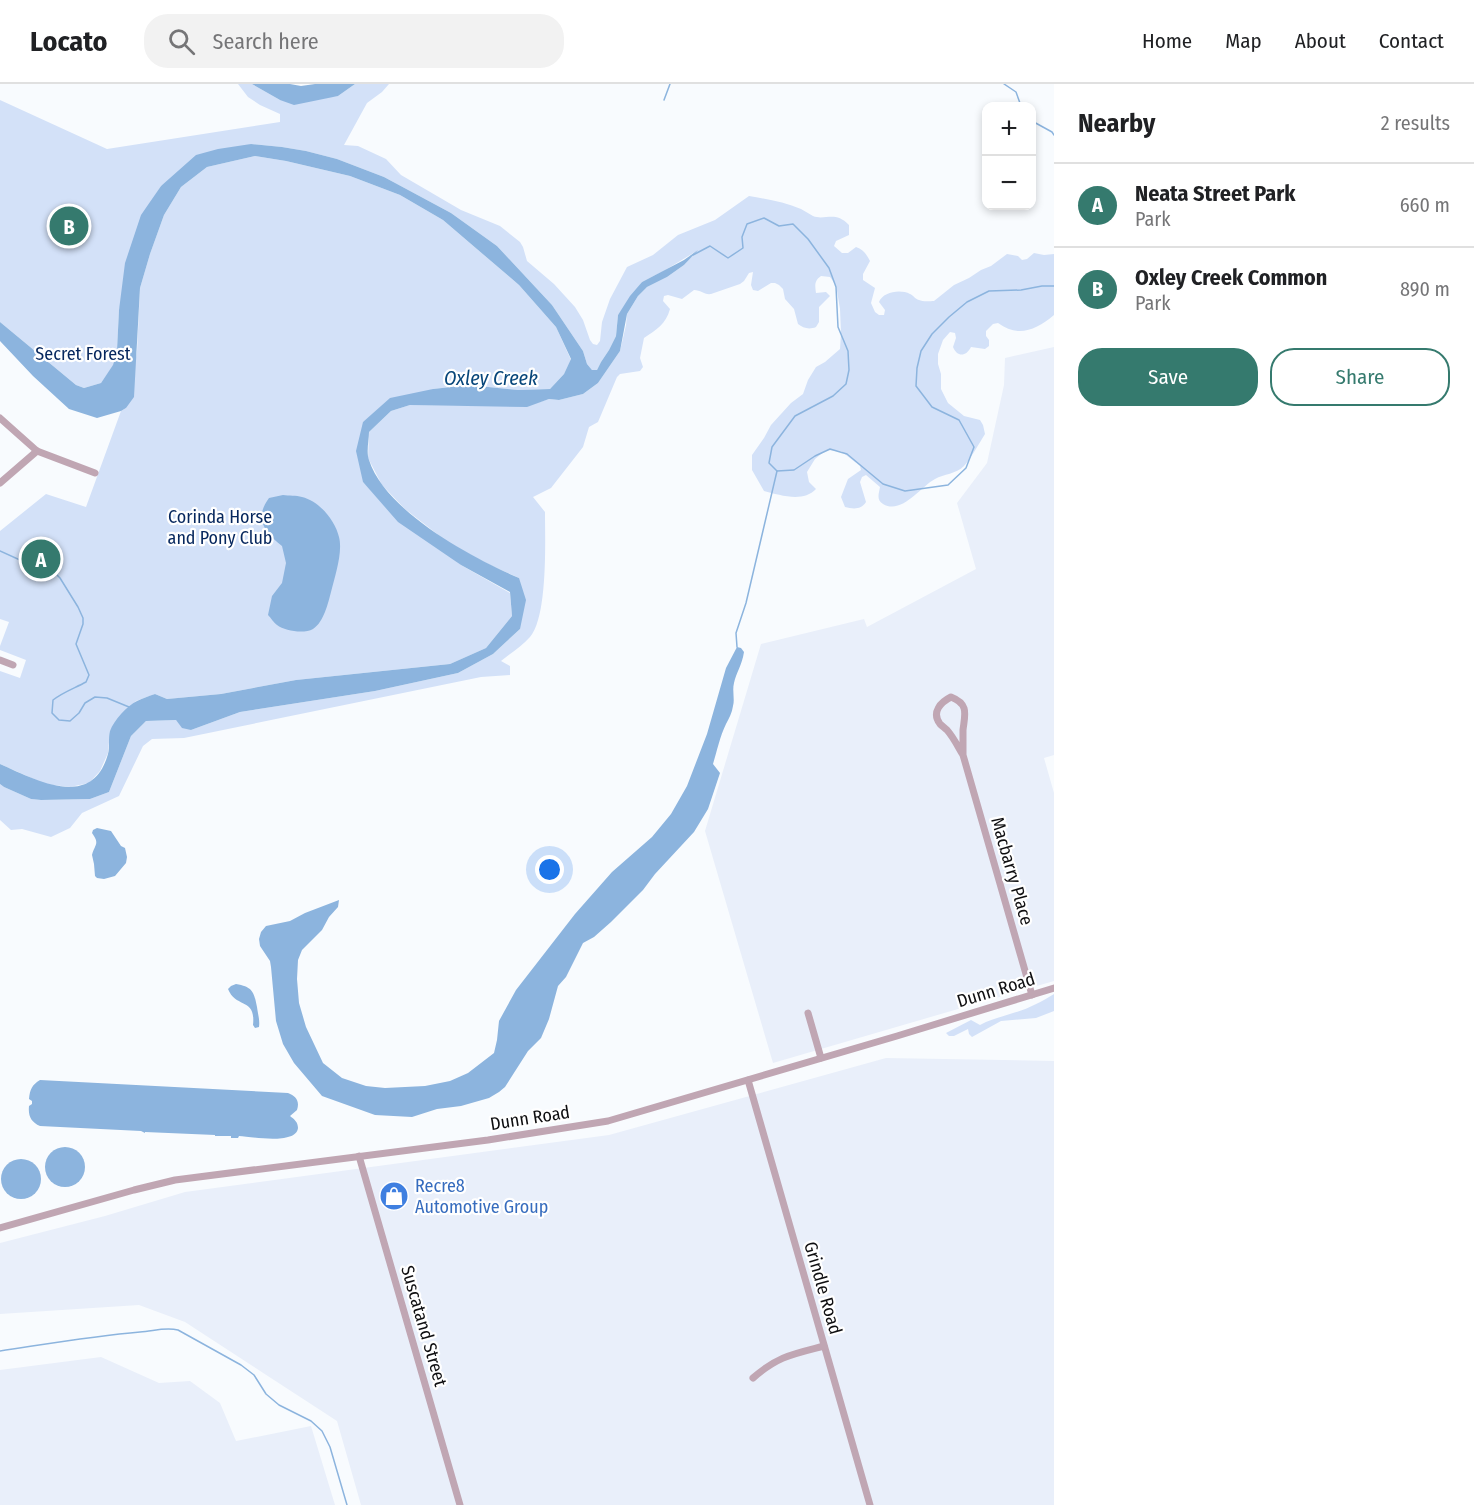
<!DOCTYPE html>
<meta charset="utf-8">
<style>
body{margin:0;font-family:"Fira Sans Condensed",sans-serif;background:#f2f2f2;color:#202124}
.controls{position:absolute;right:18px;top:18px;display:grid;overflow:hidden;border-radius:12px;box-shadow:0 3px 9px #0003}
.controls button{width:54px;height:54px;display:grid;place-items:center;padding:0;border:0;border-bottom:2px solid #e0e0e0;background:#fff;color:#202124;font:30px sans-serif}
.you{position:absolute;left:550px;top:786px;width:21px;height:21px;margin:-15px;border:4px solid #fff;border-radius:50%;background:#1a73e8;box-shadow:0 0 0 9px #1a73e833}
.badge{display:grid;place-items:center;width:39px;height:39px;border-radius:50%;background:#357a6e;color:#fff;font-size:20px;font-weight:700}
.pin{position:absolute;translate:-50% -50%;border:3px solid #fff;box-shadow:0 2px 6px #0006}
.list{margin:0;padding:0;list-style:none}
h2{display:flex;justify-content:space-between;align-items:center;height:78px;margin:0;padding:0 24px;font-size:26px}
h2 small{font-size:20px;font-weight:400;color:#757577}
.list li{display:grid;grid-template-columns:39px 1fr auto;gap:18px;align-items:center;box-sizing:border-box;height:84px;padding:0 24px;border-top:2px solid #e0e0e0}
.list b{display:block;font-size:22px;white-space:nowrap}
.list p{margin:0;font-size:20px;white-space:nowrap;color:#757577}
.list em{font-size:20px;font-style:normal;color:#757577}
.actions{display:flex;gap:12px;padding:18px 24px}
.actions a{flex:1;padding:14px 0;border:2px solid #357a6e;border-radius:24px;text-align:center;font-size:21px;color:#357a6e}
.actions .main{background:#357a6e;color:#fff}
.icon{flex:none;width:33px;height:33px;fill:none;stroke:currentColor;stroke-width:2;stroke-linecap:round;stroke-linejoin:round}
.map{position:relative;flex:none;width:1054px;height:1421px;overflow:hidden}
header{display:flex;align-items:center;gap:36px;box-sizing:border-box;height:84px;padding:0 30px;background:#fff;border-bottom:2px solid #e0e0e0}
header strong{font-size:28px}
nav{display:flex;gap:33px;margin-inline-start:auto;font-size:21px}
.search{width:420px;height:54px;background:#f2f2f2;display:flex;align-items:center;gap:15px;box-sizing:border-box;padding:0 21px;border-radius:24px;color:#757577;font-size:22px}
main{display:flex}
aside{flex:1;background:#fff}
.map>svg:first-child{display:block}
.built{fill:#e9effa}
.green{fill:#d3e1f8}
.water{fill:#8cb4de}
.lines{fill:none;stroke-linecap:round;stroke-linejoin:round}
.stream{stroke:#8cb4de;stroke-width:1.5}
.minor{stroke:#c0a6b3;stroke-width:7}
.labels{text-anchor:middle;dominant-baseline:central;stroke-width:4.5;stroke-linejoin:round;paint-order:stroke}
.park-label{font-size:18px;fill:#05265d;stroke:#fff}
.street-label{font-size:18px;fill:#0e0e10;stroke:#fff}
.shop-label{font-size:18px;fill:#366cbe;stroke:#fff;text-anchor:start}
.water-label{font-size:20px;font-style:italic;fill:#07467a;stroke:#fff}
</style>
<header>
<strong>Locato</strong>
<div class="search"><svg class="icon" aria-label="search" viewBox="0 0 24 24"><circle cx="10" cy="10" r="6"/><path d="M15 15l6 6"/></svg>Search here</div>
<nav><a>Home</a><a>Map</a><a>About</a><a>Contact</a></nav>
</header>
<main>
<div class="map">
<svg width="1054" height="1421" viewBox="0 0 1054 1421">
<rect width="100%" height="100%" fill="#f8fbfe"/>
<g class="built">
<polygon points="1054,263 1054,671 1044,674 1054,709 1054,897 773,979 705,747 761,560 864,535 867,543 976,485 957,419 987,379 1004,301 1005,274"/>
<polygon points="886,974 1054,977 1054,1421 361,1421 337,1337 185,1238 139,1221 0,1230 0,1159 105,1132 185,1108 609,1051"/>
<polygon points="101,1273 159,1299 190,1297 220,1319 236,1357 311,1342 335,1421 0,1421 0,1286"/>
</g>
<g class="green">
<path d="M238,0H252L280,16L338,12L355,0H389L382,8L367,19L344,61L358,62L386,75L401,91L461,126L500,142L520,158L523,163L527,177L554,200L575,223L583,236L590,256L593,260L597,261L600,257L602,238L610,215L627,183L653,171L678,151L715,136L749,112C766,115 785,118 801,125C805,127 809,130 813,132C825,137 835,126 849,141V151L836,157L834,162L842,169H848L856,163C863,165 867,171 870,177L863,190V196L875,204L871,219L875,228L879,231H884L885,226L879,218C883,208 900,205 910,210C913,211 915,215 919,216C923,218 930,217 934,217L954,201L969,194L981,186L991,182L1007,170L1018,172L1022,176L1027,175L1034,169L1044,171L1054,170V231C1036,246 1018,254 998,239L993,240L986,247V252L989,256V262L985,265L971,263C966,273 957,273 953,263L956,254L955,249L950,248L943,256L938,270V280L941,290V305L948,319L964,332L980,336L983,341L985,350C978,361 972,373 964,382C956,390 944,390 935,395C920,403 902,431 883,420C876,416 879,409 880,403L866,391L862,393L860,398L866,418C861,426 853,425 845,423L841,413L848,395L861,386L860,382L841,367L826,366L815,375L807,388L809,398L816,405C803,419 780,411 764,407L752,386V371L764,354L771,341L791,319L803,310L808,296L816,283L825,278L840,265L841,250L840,225L836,201L830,193L821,192C814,197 815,201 816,209L826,208L830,212L819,223V238L816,243C809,246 803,244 798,240L794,225L785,215L783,205L779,201L775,199H771L758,207L753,206L751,201L753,188L749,189L744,197L740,200L711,210C704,211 701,206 694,206L682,215L668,211L664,212L663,217L670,225C666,240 656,246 644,254L640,274L643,283L640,287L620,290L617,293L598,338L589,343L583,363L551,404L533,413L545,428C545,457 548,532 530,553C522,562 511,569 501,577L510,582V591L481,593L184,654L152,655L143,662L119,712L82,729L70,744L51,753L22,745L11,746L0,736V700L4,703L31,715L41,716L90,715L109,708L131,652L146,637L176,636L191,646L240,628L375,607L458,589L493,570L520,545L519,494L486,479L450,460L405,425L382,401L368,374L369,348L391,327L410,321L527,322L549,315L559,316L583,310L598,299L620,267L626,241L627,230L638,212L647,203L667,193L684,181L695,168L662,188L642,198L618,231L616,252L609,266L601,278L597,286H592L587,280L583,267L552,221L497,162L451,129L384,93L337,75L306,67L282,63L251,60L161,102L154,113L119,226L117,266L113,282L101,299L84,304L76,301L0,238V16L107,65L280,38V30L260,21L248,13Z"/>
<polygon points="255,72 286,77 350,92 400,111 443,136 519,201 556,243 571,276 564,290 550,305 518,306 469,301 433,305 363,338 363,398 461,481 510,509 512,532 486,564 450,580 296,596 221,610 167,615 155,610 136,617 110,647 108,669 100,687 89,699 70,703 45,700 0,680 0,587 20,594 26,576 0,566 0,562 9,538 0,535 0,447 46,410 86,423 121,327 126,324 137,268 140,204 150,170 164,131 181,103 207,83"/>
<path d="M1054,910V927L1036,934L1001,937L972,953L969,950L968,945L954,952H949L946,949L971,936L980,941C991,935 1002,933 1013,929C1028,925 1041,918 1054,910Z"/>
</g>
<g class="water">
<polygon points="252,0 290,0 301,2 315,0 355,0 338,12 294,21 280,16"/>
<path d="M251,60L282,63L306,67L337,75L384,93L451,129L497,162L552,221L583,267L587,280L592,286H597L601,278L609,266L616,252L618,231L630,212L642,198L684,176L698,166L684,181L667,193L647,203L638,212L627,230L620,267L598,299L583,310L559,316L549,315L527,323L410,321L391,327L369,348C369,356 366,368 369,376C385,427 472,474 519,494L526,516L520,545L493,570L458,589L375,607L240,628L191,646L182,644L176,636L146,637L131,652L109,708L90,715L41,716L31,715L4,703L0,700V680C36,696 92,727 108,670C110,663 108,654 110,647C114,636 127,622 137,617C143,614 149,612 155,610L167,615L221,610L296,596L450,580L486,564L512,532L510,508L461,481L398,438L363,398L356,367L363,338L390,314L433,305L469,301L518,306L550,305L564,290L571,275L556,243L519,201L443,136L400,111L350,92L286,77L255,72L207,83L181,103L164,131L150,170L140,204L134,313L126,324L121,327L97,334L69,325L33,292L0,257V238L76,301L84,304L101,299L113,281L117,266L119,226L125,179L141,131L161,102L196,71L218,65Z"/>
<path d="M283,411C289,412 296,411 302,413C319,417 335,436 339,453C343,468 335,492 331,508C328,519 324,538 313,545C304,550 285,547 277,541C274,539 271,534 268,531L272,512L282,499L286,479L282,462C264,448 254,434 269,414Z"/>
<path d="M737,563L741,564L744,568C742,581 736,589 734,599C732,607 735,615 733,622C732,629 729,634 726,640C720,652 717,667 713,680L720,689L708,725L694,748L655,790L643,806L611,838L594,853L583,859L566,893L558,902L549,935L541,954L528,967L505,1003L499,1008L489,1014L461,1022L437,1025L412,1033L375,1031L322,1012L294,979L283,960L276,937L271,883L270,877L260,862L259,855L261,848L266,842L290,837L305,829L339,816L338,823L329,833L322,846L302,866L298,876L297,895L299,919L306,943L323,979L342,994L366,1002L385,1004L425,1002L450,997L468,989L494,969L497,956L499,937L516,906L575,830L612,788L652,753L671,730L687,702L707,650L726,584Z"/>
<path d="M97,744L111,747L121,762L125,764L127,773L126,779L115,792L104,795L97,794L95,792L94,780L92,771C95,760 100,760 92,749L93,746Z"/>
<path d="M236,900C253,903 254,908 257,923C258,931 260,936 259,943L255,944L253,941C256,913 236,925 228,905L231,902Z"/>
<path d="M40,996L288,1009C296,1012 300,1017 297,1026L290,1032C294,1035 298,1038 298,1044C296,1061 252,1053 239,1052L238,1054H231V1052H215V1051L145,1048V1049L141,1047L40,1042C31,1038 28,1032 29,1022L32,1020V1017L29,1015C30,1005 32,1001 40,996Z"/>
<circle cx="65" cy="1083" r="20"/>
<circle cx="21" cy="1095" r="20"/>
</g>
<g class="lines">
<g class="stream">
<polyline points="1004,0 1016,8 1021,22"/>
<polyline points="664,16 670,0"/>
<polyline points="1032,37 1052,48 1054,51"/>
<polyline points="693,171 710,162 728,174 743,164 742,153 747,140 764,134 779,142 793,140 808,155 829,184 836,203 838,243 848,267 849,286 846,300 833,312 795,332 772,363 769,379 777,387 794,386 815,372 830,365 847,370 883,400 905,407 948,401 966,384 974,363 959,336 932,323 916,302 917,284 921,267 932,250 949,233 967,218 989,207 1021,206 1042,202 1054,202"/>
<polyline points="0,467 42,486"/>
<path d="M48,488L56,490L60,494L78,523L83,534V540L76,560L89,591L86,598C75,604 63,608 53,616L52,629L59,636L70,637L79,629L85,619L95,613L107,614L129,623"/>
<polyline points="737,563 736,549 746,519 777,387"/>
<path d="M0,1267C47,1260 93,1252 140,1248C154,1247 165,1243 178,1246L241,1281L254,1291L266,1310L279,1321L311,1337L322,1347L330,1363L347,1421"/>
</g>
<g class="minor">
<polyline points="0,334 37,367 95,389"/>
<polyline points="0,399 37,367"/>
<polyline points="0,576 13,581"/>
<path d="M963,671C963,663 963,654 963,646C965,630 969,620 951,613C941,618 931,628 940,640C942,642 945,644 947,646C954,654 958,663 963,671L1032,911"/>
<polyline points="808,929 821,974"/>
<polyline points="748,996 870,1421"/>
<polyline points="359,1072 460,1421"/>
<polyline points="0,1144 134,1106 175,1096 488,1056 608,1037 897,952 1054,904"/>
<path d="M753,1294C778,1272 793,1270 824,1262"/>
</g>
</g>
<defs>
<g id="shop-disc" transform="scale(1.5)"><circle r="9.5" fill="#3f7fe0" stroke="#fff"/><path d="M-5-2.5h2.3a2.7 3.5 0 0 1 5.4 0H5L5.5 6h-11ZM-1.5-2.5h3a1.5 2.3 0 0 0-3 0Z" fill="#fff"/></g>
</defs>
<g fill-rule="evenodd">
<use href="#shop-disc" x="394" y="1112"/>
</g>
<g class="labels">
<g class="park-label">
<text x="83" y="270">Secret Forest</text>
<text x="220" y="433">Corinda Horse<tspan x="220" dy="21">and Pony Club</tspan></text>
</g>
<g class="street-label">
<text transform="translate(1012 787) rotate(74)">Macbarry Place</text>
<text transform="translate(996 906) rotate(-17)">Dunn Road</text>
<text transform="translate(530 1034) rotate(-9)">Dunn Road</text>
<text transform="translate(823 1204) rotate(74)">Grindle Road</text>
<text transform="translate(424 1242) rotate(74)">Suscatand Street</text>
</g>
<g class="shop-label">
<text x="415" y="1102">Recre8<tspan x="415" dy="21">Automotive Group</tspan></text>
</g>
<g class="water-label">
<text x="491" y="294">Oxley Creek</text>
</g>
</g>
</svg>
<div class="controls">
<button>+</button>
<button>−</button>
</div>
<div class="you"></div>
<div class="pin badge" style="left:41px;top:475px">A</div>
<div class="pin badge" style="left:69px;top:142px">B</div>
</div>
<aside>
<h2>Nearby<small>2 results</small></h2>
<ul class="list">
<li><span class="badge">A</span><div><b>Neata Street Park</b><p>Park</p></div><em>660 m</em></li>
<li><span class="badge">B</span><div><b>Oxley Creek Common</b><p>Park</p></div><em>890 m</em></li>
</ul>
<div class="actions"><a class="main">Save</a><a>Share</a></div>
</aside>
</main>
